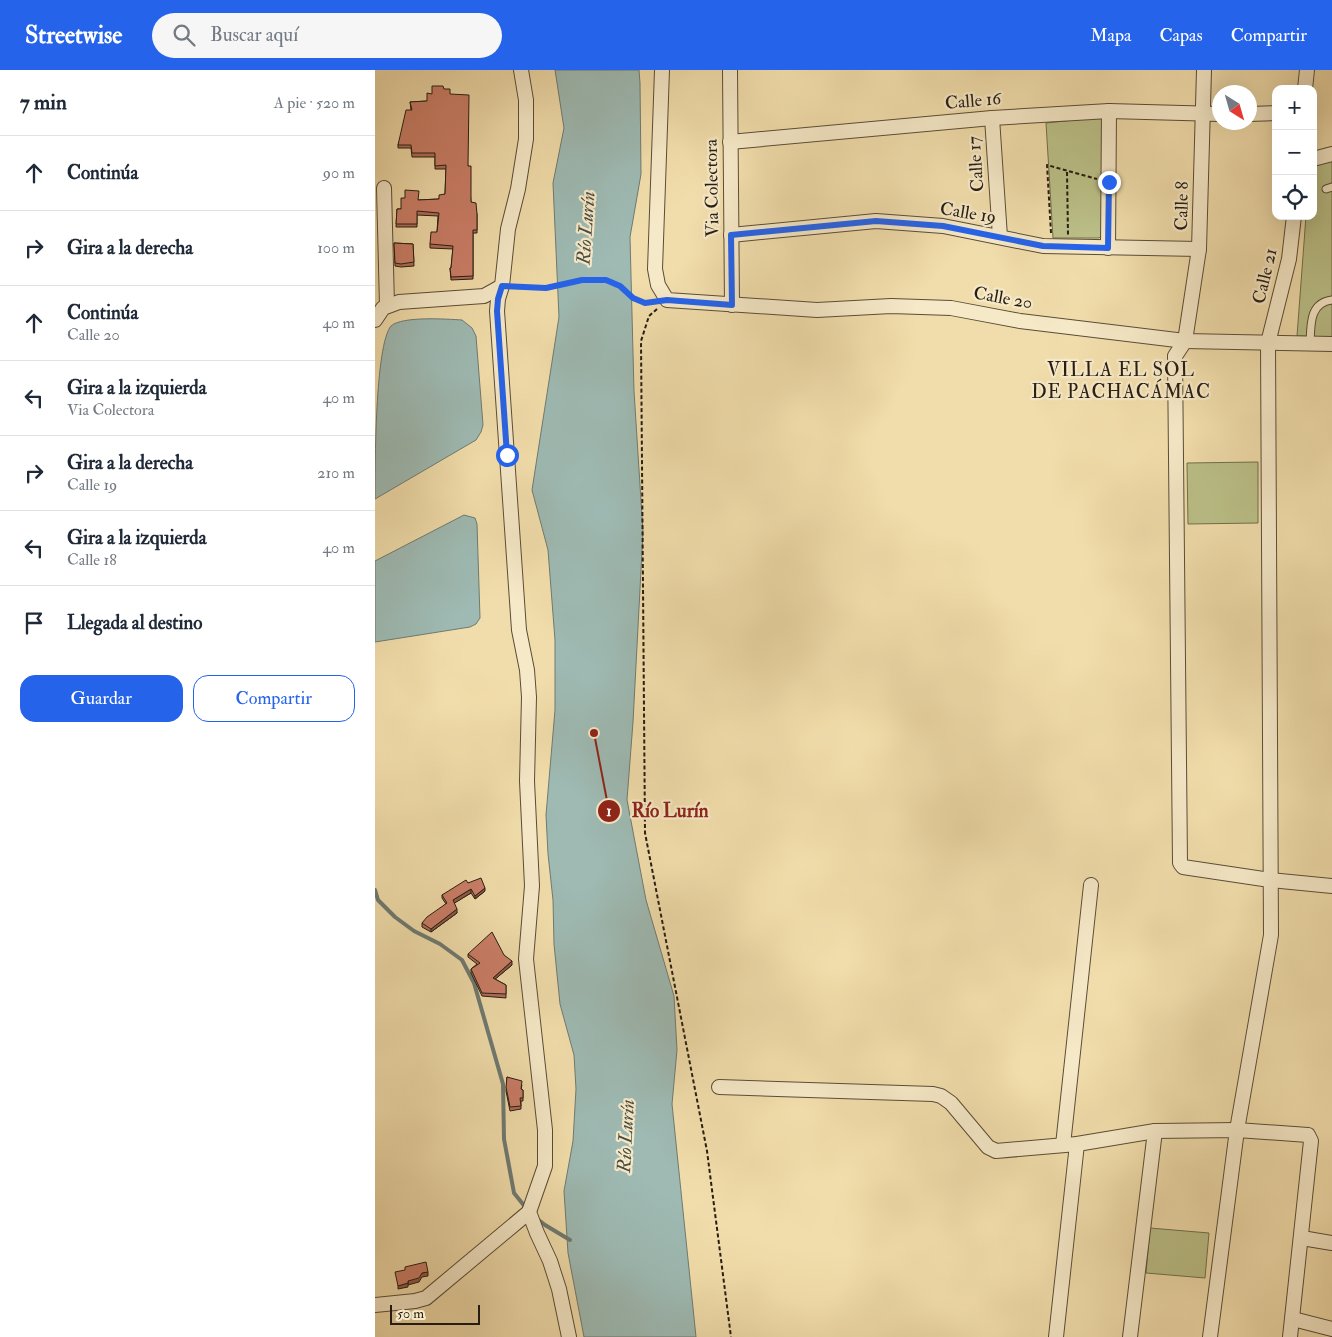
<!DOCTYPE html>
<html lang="es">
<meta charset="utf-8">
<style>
body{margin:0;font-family:"IM FELL Double Pica",serif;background:#f6f6f7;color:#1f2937}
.controls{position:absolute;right:15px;top:15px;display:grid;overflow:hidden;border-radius:10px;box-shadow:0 5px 20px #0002}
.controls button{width:45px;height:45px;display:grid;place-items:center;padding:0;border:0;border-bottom:1px solid #e0e1e3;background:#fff;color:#1f2937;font:25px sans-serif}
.compass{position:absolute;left:837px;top:15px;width:45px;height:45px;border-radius:50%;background:#fff;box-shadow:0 5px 20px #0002;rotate:143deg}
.scale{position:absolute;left:15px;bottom:12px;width:90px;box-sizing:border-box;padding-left:5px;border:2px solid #271d12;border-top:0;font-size:14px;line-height:18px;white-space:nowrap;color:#271d12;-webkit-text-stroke:4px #f6e9c8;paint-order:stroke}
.stop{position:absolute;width:15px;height:15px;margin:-11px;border:4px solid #2563eb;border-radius:50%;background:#fff}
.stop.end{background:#2563eb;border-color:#fff;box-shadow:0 1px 5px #0008}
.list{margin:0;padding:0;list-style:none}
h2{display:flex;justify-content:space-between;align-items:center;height:65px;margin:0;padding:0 20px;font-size:21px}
h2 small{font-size:16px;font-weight:400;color:#747a83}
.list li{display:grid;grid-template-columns:32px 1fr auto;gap:15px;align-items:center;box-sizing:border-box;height:75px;padding:0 20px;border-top:1px solid #e0e1e3}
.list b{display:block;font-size:19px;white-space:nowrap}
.list p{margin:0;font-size:16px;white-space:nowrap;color:#747a83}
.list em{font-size:16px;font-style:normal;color:#747a83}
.actions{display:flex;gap:10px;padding:15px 20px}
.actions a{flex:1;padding:11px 0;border:1px solid #2563eb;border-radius:15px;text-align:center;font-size:18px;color:#2563eb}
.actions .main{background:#2563eb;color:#fff}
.icon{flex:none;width:28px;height:28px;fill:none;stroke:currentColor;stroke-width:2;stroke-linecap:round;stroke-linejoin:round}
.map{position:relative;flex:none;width:957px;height:1267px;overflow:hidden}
header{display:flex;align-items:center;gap:30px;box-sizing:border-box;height:70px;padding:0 25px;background:#2563eb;color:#fff}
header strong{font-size:24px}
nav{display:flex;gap:28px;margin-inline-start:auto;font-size:18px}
.search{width:350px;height:45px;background:#f6f6f7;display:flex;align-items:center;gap:12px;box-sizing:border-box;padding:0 18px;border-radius:28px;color:#747a83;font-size:19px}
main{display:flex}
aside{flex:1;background:#fff}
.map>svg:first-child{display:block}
.green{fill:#bbc088;stroke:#716e4d}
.water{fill:#9ebab3;stroke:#6e7b73}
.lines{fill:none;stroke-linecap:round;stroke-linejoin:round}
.stream{stroke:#6e7b73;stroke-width:4}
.lane-casing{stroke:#5a4d38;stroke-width:9}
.street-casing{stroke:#5a4d38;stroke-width:16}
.path{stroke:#271d12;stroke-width:2;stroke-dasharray:4 2.5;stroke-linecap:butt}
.lane{stroke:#f6e9c8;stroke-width:7}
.street{stroke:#f6e9c8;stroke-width:14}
.wall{fill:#af6c59;stroke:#271d12}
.shaded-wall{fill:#8e5849;stroke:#271d12}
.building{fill:#cb7e68;stroke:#271d12}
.route{stroke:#2563eb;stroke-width:6}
.labels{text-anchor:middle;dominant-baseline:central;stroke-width:4.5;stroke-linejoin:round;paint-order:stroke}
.street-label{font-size:18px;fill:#271d12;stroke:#f6e9c8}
.water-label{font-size:19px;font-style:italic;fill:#4b4c42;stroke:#f6e9c8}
.neighbourhood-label{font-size:19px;letter-spacing:1px;fill:#271d12;stroke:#f6e9c8}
.leader{fill:none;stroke:#8f2418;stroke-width:2}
.callout-dot{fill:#8f2418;stroke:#f6e9c8;stroke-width:2}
.mark-label{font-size:15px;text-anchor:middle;font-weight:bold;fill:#fff}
.callout-label{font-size:19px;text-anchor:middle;font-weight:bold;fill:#8f2418;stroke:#f6e9c8;stroke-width:4.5;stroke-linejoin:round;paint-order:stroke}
</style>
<header>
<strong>Streetwise</strong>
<div class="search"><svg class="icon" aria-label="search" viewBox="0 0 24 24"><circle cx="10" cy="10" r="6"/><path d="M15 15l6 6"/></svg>Buscar aquí</div>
<nav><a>Mapa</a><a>Capas</a><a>Compartir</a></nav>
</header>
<main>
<aside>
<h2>7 min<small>A pie · 520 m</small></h2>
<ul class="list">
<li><svg class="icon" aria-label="ahead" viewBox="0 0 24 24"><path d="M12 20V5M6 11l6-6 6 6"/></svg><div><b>Continúa</b></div><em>90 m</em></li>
<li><svg class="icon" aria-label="right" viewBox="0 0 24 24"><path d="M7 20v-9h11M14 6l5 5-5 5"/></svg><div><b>Gira a la derecha</b></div><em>100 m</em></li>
<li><svg class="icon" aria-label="ahead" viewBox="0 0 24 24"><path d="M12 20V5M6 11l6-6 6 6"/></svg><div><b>Continúa</b><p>Calle 20</p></div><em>40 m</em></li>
<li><svg class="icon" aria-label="left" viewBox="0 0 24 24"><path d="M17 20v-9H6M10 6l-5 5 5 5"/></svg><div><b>Gira a la izquierda</b><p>Via Colectora</p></div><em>40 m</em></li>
<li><svg class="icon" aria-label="right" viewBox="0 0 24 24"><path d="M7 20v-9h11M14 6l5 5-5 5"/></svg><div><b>Gira a la derecha</b><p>Calle 19</p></div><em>210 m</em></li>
<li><svg class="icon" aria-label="left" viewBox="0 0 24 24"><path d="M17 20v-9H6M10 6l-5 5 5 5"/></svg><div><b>Gira a la izquierda</b><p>Calle 18</p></div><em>40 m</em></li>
<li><svg class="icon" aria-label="arrive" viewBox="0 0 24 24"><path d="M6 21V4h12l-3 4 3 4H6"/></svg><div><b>Llegada al destino</b></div></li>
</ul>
<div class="actions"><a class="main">Guardar</a><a>Compartir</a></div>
</aside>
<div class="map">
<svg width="957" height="1267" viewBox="0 0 957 1267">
<rect width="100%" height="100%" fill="#f1ddab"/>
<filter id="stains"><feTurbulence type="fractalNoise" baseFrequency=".004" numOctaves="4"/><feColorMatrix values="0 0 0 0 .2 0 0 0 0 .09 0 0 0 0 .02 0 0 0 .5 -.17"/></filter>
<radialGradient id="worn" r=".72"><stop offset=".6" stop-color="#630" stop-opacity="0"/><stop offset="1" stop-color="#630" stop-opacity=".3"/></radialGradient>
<g class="green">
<polygon points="728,47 728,165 724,168 678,168 671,53"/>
<polygon points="957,90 957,267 922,266 931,146 938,146 938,94"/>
<polygon points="883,392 883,453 813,454 812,393"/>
<polygon points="775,1158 834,1163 830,1208 771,1203"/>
</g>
<g class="water">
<polygon points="180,0 264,0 265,13 266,104 255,167 259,321 268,462 258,652 252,730 271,830 299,926 302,980 297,1034 321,1267 209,1267 193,1183 189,1121 198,1071 201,1019 199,985 185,934 179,874 178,830 173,784 171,745 180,640 180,570 173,480 157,420 184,247 178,113 189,58"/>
<path d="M87,250L97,258L101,266L108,355L106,362L101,370L0,429C0,397 0,275 16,256C27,246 71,249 87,250Z"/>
<polygon points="89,445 100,448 102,454 105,548 101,554 95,557 0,572 0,491"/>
</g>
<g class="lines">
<g class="stream">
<polyline points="0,820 3,830 20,847 39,861 65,874 87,890 99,913 128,1014 129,1069 139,1123 151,1138"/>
<polyline points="161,1148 170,1155 195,1170"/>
</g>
<g class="lane-casing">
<g id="lane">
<polyline points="951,119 957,117"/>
<path d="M935,274C936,255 934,233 957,230"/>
</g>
</g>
<g class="street-casing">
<g id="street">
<polyline points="146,0 151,30 151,69 143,119 133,159 127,216 123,229 122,241 144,560 152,600 154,627 152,711 157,816 151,889 170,1060 170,1096 154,1142 162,1163 175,1191 184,1219 194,1267"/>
<polyline points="287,0 280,199 283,215 292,230 442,240 516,236 576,238 645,251 810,271 957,274"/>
<polyline points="355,0 357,235"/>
<polyline points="829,0 824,179 810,271 800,286 805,793 808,797 895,810 957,816"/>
<polyline points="930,19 932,0"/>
<polyline points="874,44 901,43"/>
<polyline points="617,48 625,167"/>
<polyline points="355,72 617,48 734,41 844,44"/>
<polyline points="938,89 957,84"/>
<polyline points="9,118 12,236"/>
<polyline points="356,165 501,151 568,156 668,176 824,179"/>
<polyline points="733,178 734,41"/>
<polyline points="0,250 8,238 24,232 109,226 127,216"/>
<polyline points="344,1017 558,1024 566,1026 576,1033 613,1077 621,1081 702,1074 780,1061 862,1060 933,1065 936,1071 915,1267"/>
<polyline points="688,1075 716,815"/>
<polyline points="927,1168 957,1173"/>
<polyline points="0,1235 40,1231 51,1228 154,1142"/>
<polyline points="918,1249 957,1259"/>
<polyline points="681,1267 702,1074"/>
<polyline points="755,1267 780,1061"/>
<polyline points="835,1267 862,1060 896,865 893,273 914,189 919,146"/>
</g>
</g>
<g class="path">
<polyline points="692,102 693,165"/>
<polyline points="676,163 672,95 722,109"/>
<path d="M140,216C150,217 161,219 171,218C191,216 212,204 232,210C252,216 256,235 279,232"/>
<polyline points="282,239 274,246 266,271 270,763 332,1081 356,1267"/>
</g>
<use href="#lane" class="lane"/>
<use href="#street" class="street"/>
</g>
<g class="wall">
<polygon points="69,19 75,24 93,96 96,132 102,144 102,163 98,163 98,209 76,210 75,198 76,198 78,179 55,178 55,174 62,162 63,146 42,145 42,157 21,157 22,139 26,139 43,130 64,129 70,124 71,99 60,99 60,87 37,87 36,78 23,78 23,75 36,40 35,32 52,31 57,24"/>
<polygon points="19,173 38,174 39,196 26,197 20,196"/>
<polygon points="93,813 110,821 100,829 96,823 79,833 82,843 56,862 47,857 47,853 71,834 67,828 67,825"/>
<polygon points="93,884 129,885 137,895 120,909 131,915 131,928 107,926 96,903 96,899 102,894 93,887"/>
<polygon points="132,1007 147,1015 146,1019 148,1020 148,1031 146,1031 146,1039 135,1041 131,1021"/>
</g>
<g class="shaded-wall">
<polygon points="110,818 110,821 100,829 100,826"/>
<polygon points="96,819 96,823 78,834 78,830"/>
<polygon points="82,839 82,843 56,862 56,859"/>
<polygon points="137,891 137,895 118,911 118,908"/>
<polygon points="53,1202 53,1206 47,1207 44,1212 33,1215 33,1211 47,1203"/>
<polygon points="33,1213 33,1217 23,1219 23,1216"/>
</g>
<g class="building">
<polygon points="57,16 68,16 69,19 75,19 75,24 94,25 93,96 96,96 96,132 101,133 102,144 102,160 98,160 98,206 76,207 75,198 76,198 78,176 55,174 56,162 62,162 64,143 42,141 42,154 21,154 22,139 26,139 26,128 30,128 30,120 44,121 43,130 64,129 64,125 70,124 71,95 60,96 60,83 37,83 36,75 23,75 31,40 37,40 35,32 52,31 52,23 57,24"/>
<polygon points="19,173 38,174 39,192 26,194 20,193"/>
<polygon points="106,808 110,818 100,826 96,819 78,830 82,839 56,859 47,853 52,847 72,833 67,825 91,810 93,813"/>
<polygon points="117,862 129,885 137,891 118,908 131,915 131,924 107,923 96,899 105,893 93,884"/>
<polygon points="132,1007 147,1011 146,1019 148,1020 148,1028 145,1028 146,1036 135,1037 131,1017"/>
<polygon points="51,1192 53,1202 47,1203 44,1208 33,1211 33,1213 23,1216 20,1202 30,1200 30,1197"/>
</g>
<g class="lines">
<polyline class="route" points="132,385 122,241 123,229 127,216 171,218 207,210 231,210 245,216 258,228 270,233 292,230 357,235 356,165 501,151 568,156 668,176 733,178 734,112"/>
</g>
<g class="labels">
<g class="street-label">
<text transform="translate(598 31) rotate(-5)">Calle 16</text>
<text transform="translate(601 94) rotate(-94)">Calle 17</text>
<text transform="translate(337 118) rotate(-91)">Via Colectora</text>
<text transform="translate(807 136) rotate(-89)">Calle 8</text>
<text transform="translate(593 143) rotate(9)">Calle 19</text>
<text transform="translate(890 206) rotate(-77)">Calle 21</text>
<text transform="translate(628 228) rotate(10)">Calle 20</text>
</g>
<g class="water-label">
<text transform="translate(211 158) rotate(-86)">Río Lurín</text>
<text transform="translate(251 1066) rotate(-87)">Río Lurín</text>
</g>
<g class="neighbourhood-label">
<text x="746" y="300">VILLA EL SOL<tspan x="746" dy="22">DE PACHACÁMAC</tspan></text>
</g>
</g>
<path class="leader" d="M219 663L234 741"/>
<g class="callout-dot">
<circle cx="219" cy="663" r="5"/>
<circle cx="234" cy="741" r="12"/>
</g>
<g class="mark-label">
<text x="234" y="746">1</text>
</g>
<g class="callout-label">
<text x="295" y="747">Río Lurín</text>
</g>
<rect width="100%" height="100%" filter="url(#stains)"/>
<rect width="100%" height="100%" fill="url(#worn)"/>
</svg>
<div class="controls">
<button>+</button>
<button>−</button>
<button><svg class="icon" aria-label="locate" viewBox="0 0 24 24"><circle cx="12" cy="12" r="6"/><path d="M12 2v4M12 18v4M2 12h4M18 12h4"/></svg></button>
</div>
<svg class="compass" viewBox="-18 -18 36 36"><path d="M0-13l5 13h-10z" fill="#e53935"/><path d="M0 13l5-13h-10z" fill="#747a83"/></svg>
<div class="scale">50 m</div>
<div class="stop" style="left:132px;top:385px"></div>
<div class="stop end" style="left:734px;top:112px"></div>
</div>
</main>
